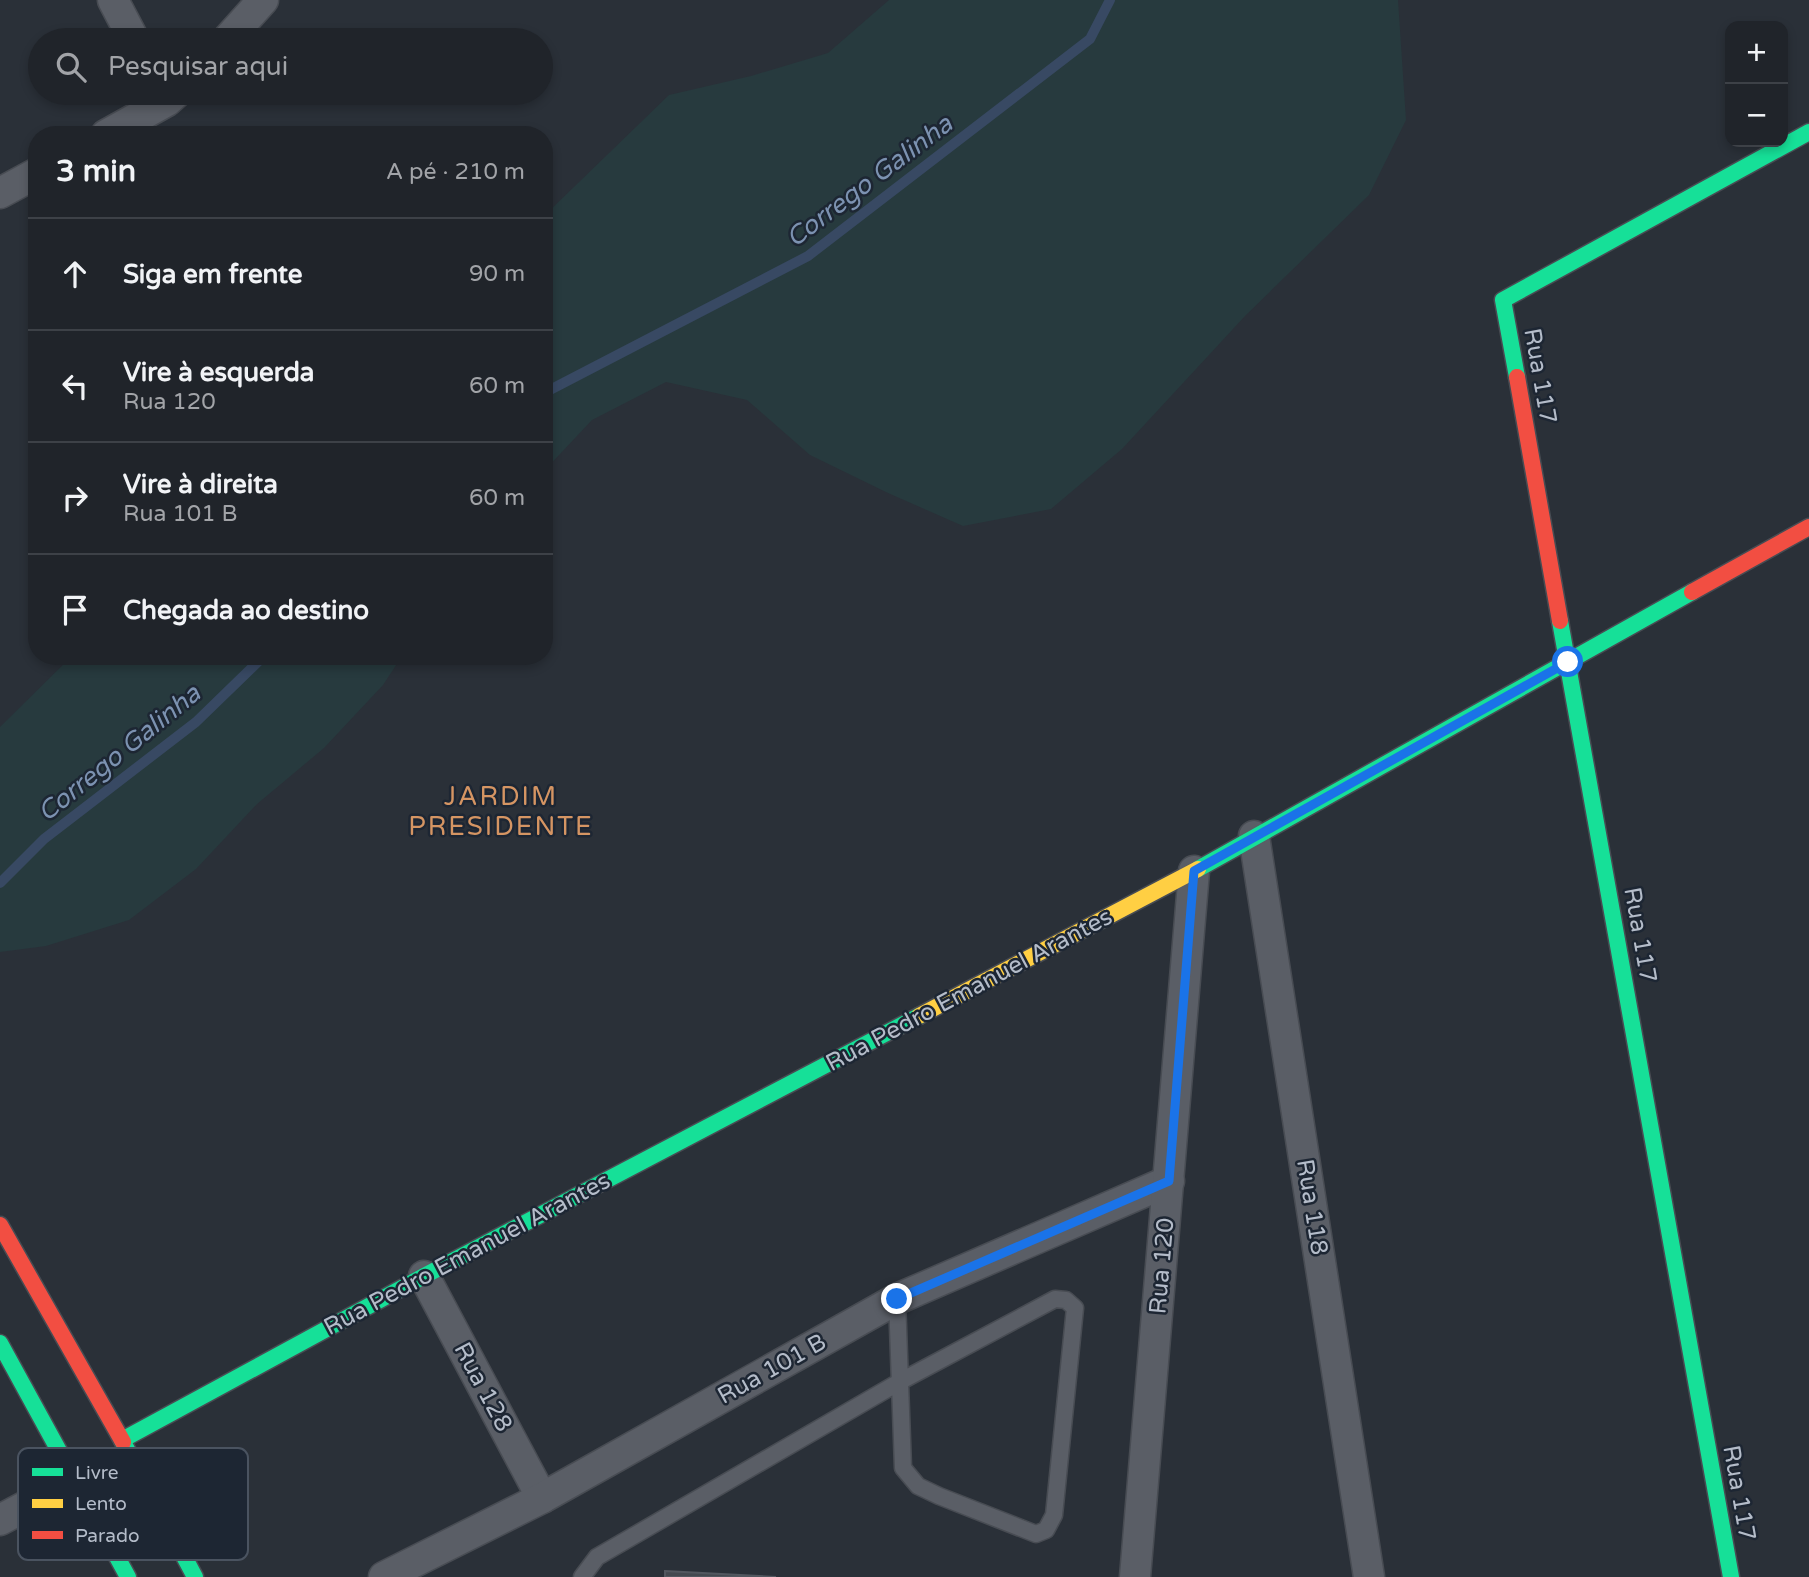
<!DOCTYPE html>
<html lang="pt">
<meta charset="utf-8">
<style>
body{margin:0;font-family:"Varela Round",sans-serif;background:#2d3036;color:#f1f3f6}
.controls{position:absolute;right:21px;top:21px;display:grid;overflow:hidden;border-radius:14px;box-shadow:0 4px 10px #0003}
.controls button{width:63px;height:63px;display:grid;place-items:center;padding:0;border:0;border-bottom:2px solid #3d4147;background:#20242a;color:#f1f3f6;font:35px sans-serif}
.stop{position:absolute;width:21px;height:21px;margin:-16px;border:5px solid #1a73e8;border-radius:50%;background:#fff}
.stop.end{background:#1a73e8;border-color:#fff;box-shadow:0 2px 7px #0008}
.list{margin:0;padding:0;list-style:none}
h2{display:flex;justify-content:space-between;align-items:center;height:91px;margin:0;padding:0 28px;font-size:30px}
h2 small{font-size:23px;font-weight:400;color:#a2a4a8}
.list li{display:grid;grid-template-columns:46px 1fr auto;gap:21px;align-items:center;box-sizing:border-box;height:112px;padding:0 28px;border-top:2px solid #3d4147}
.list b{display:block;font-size:26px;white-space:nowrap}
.list p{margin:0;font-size:23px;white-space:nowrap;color:#a2a4a8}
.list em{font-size:23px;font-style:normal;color:#a2a4a8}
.icon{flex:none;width:38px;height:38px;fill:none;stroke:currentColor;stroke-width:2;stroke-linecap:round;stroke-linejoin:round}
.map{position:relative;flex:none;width:1809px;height:1577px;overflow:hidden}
.search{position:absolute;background:#20242a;box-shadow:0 4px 10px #0003;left:28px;top:28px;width:525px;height:77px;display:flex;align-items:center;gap:18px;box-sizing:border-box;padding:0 24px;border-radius:38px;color:#a2a4a8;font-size:26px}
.panel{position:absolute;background:#20242a;box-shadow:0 4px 10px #0003;left:28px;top:126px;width:525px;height:539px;border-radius:28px}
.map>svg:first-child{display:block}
.green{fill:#273a3e}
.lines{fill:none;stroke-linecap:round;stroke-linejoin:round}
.stream{stroke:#384963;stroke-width:10}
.building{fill:#444950;stroke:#52575f;stroke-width:2}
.lane-casing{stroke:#484c53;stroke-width:19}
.street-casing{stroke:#484c53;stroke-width:33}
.fast-casing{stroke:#484c53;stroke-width:19}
.slow-casing{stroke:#484c53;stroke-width:19}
.jam-casing{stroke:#484c53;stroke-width:19}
.lane{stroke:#5a5e66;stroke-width:16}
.street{stroke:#5a5e66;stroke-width:30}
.fast{stroke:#16e098;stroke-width:16}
.slow{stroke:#ffcf43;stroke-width:16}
.jam{stroke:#f24e42;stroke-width:16}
.route{stroke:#1a73e8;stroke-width:9}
.labels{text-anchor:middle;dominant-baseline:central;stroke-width:5;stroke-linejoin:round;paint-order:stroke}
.street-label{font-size:24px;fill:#b4bcc9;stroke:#1d2633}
.water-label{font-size:26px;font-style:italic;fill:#7c92b1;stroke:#1d2633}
.neighbourhood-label{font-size:26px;letter-spacing:2px;fill:#d59563;stroke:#1d2633}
.key{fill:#1d2633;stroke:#4a5360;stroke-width:2}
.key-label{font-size:19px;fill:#b4bcc9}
</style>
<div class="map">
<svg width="1809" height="1577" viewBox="0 0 1809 1577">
<rect width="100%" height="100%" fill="#2a3038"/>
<g class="green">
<polygon points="889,0 1398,0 1406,120 1369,195 1245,316 1122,449 1051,509 963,526 888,493 810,455 747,400 666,382 592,420 544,471 544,216 669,95 751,76 828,53"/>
<polygon points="72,656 402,656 383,685 324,748 257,804 196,869 129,920 46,946 0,952 0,727"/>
</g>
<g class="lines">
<g class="stream">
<polyline points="544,393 808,256 1090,39 1110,0"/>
<polyline points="0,883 44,839 196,722 264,656"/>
</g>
</g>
<polygon class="building" points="665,1571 776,1577 665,1577"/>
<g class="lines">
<g class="lane-casing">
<polyline id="lane" points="582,1577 597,1557 901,1381 1055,1299 1066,1300 1075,1308 1054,1515 1046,1530 1036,1534 939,1496 918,1486 903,1468 897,1299"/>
</g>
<g class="street-casing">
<g id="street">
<polyline points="113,0 134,40"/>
<polyline points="227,40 263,0"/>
<polyline points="106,135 167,101 176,93"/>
<polyline points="0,193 37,173"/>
<polyline points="1254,836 1369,1577"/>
<polyline points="424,1276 542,1498"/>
<polyline points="0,1520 75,1480"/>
<polyline points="384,1577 542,1498 897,1299 1169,1181"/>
<polyline points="1135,1577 1194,871"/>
</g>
</g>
<g class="fast-casing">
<g id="fast">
<polyline points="1517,377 1503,300 1809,132"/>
<polyline points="1560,621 1731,1577"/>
<polyline points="1198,869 1692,592"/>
<polyline points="0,1343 128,1577"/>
<polyline points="122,1440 424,1276 919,1016"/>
<polyline points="123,1442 195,1577"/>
</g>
</g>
<g class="slow-casing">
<polyline id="slow" points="919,1016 1198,869"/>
</g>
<g class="jam-casing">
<g id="jam">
<polyline points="1517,377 1560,621"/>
<polyline points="1692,592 1809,527"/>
<polyline points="0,1225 123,1442"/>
</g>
</g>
<use href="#lane" class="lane"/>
<use href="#street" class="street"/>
<use href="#fast" class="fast"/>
<use href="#slow" class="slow"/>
<use href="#jam" class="jam"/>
</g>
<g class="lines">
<polyline class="route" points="897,1299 1169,1181 1194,871 1568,662"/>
</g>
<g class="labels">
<g class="street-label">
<text transform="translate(1540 376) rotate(80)">Rua 117</text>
<text transform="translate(1640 935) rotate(80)">Rua 117</text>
<text transform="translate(969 990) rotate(-28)">Rua Pedro Emanuel Arantes</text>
<text transform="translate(1312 1207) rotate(81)">Rua 118</text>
<text transform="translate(467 1254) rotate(-28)">Rua Pedro Emanuel Arantes</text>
<text transform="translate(1162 1266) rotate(-85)">Rua 120</text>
<text transform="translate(772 1369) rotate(-29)">Rua 101 B</text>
<text transform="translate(483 1387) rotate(62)">Rua 128</text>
<text transform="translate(1739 1493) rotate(80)">Rua 117</text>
</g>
<g class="water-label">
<text transform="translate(869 181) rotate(-37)">Corrego Galinha</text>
<text transform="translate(119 753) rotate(-39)">Corrego Galinha</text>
</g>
<g class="neighbourhood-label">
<text x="501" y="796">JARDIM<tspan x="501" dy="30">PRESIDENTE</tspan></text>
</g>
</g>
<rect x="18" y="1448" width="230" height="112" rx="10" class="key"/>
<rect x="32" y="1468" width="31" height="8" fill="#16e098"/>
<rect x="32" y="1499" width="31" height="9" fill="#ffcf43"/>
<rect x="32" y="1531" width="31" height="8" fill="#f24e42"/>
<g class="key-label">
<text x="75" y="1479">Livre</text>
<text x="75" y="1510">Lento</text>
<text x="75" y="1542">Parado</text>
</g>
</svg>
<div class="controls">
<button>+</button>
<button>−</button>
</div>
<div class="stop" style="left:1568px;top:662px"></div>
<div class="stop end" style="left:897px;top:1299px"></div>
<div class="search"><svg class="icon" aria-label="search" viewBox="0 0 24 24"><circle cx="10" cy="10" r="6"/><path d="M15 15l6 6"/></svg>Pesquisar aqui</div>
<section class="panel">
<h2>3 min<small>A pé · 210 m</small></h2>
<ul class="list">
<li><svg class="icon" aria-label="ahead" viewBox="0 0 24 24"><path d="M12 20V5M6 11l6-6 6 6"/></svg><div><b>Siga em frente</b></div><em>90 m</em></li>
<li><svg class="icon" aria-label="left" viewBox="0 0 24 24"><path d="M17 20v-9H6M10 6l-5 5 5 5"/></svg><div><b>Vire à esquerda</b><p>Rua 120</p></div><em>60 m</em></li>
<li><svg class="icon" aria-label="right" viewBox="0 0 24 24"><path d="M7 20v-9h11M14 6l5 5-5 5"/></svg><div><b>Vire à direita</b><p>Rua 101 B</p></div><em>60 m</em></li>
<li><svg class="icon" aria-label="arrive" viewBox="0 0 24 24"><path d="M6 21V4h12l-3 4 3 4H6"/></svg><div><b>Chegada ao destino</b></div></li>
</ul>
</section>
</div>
